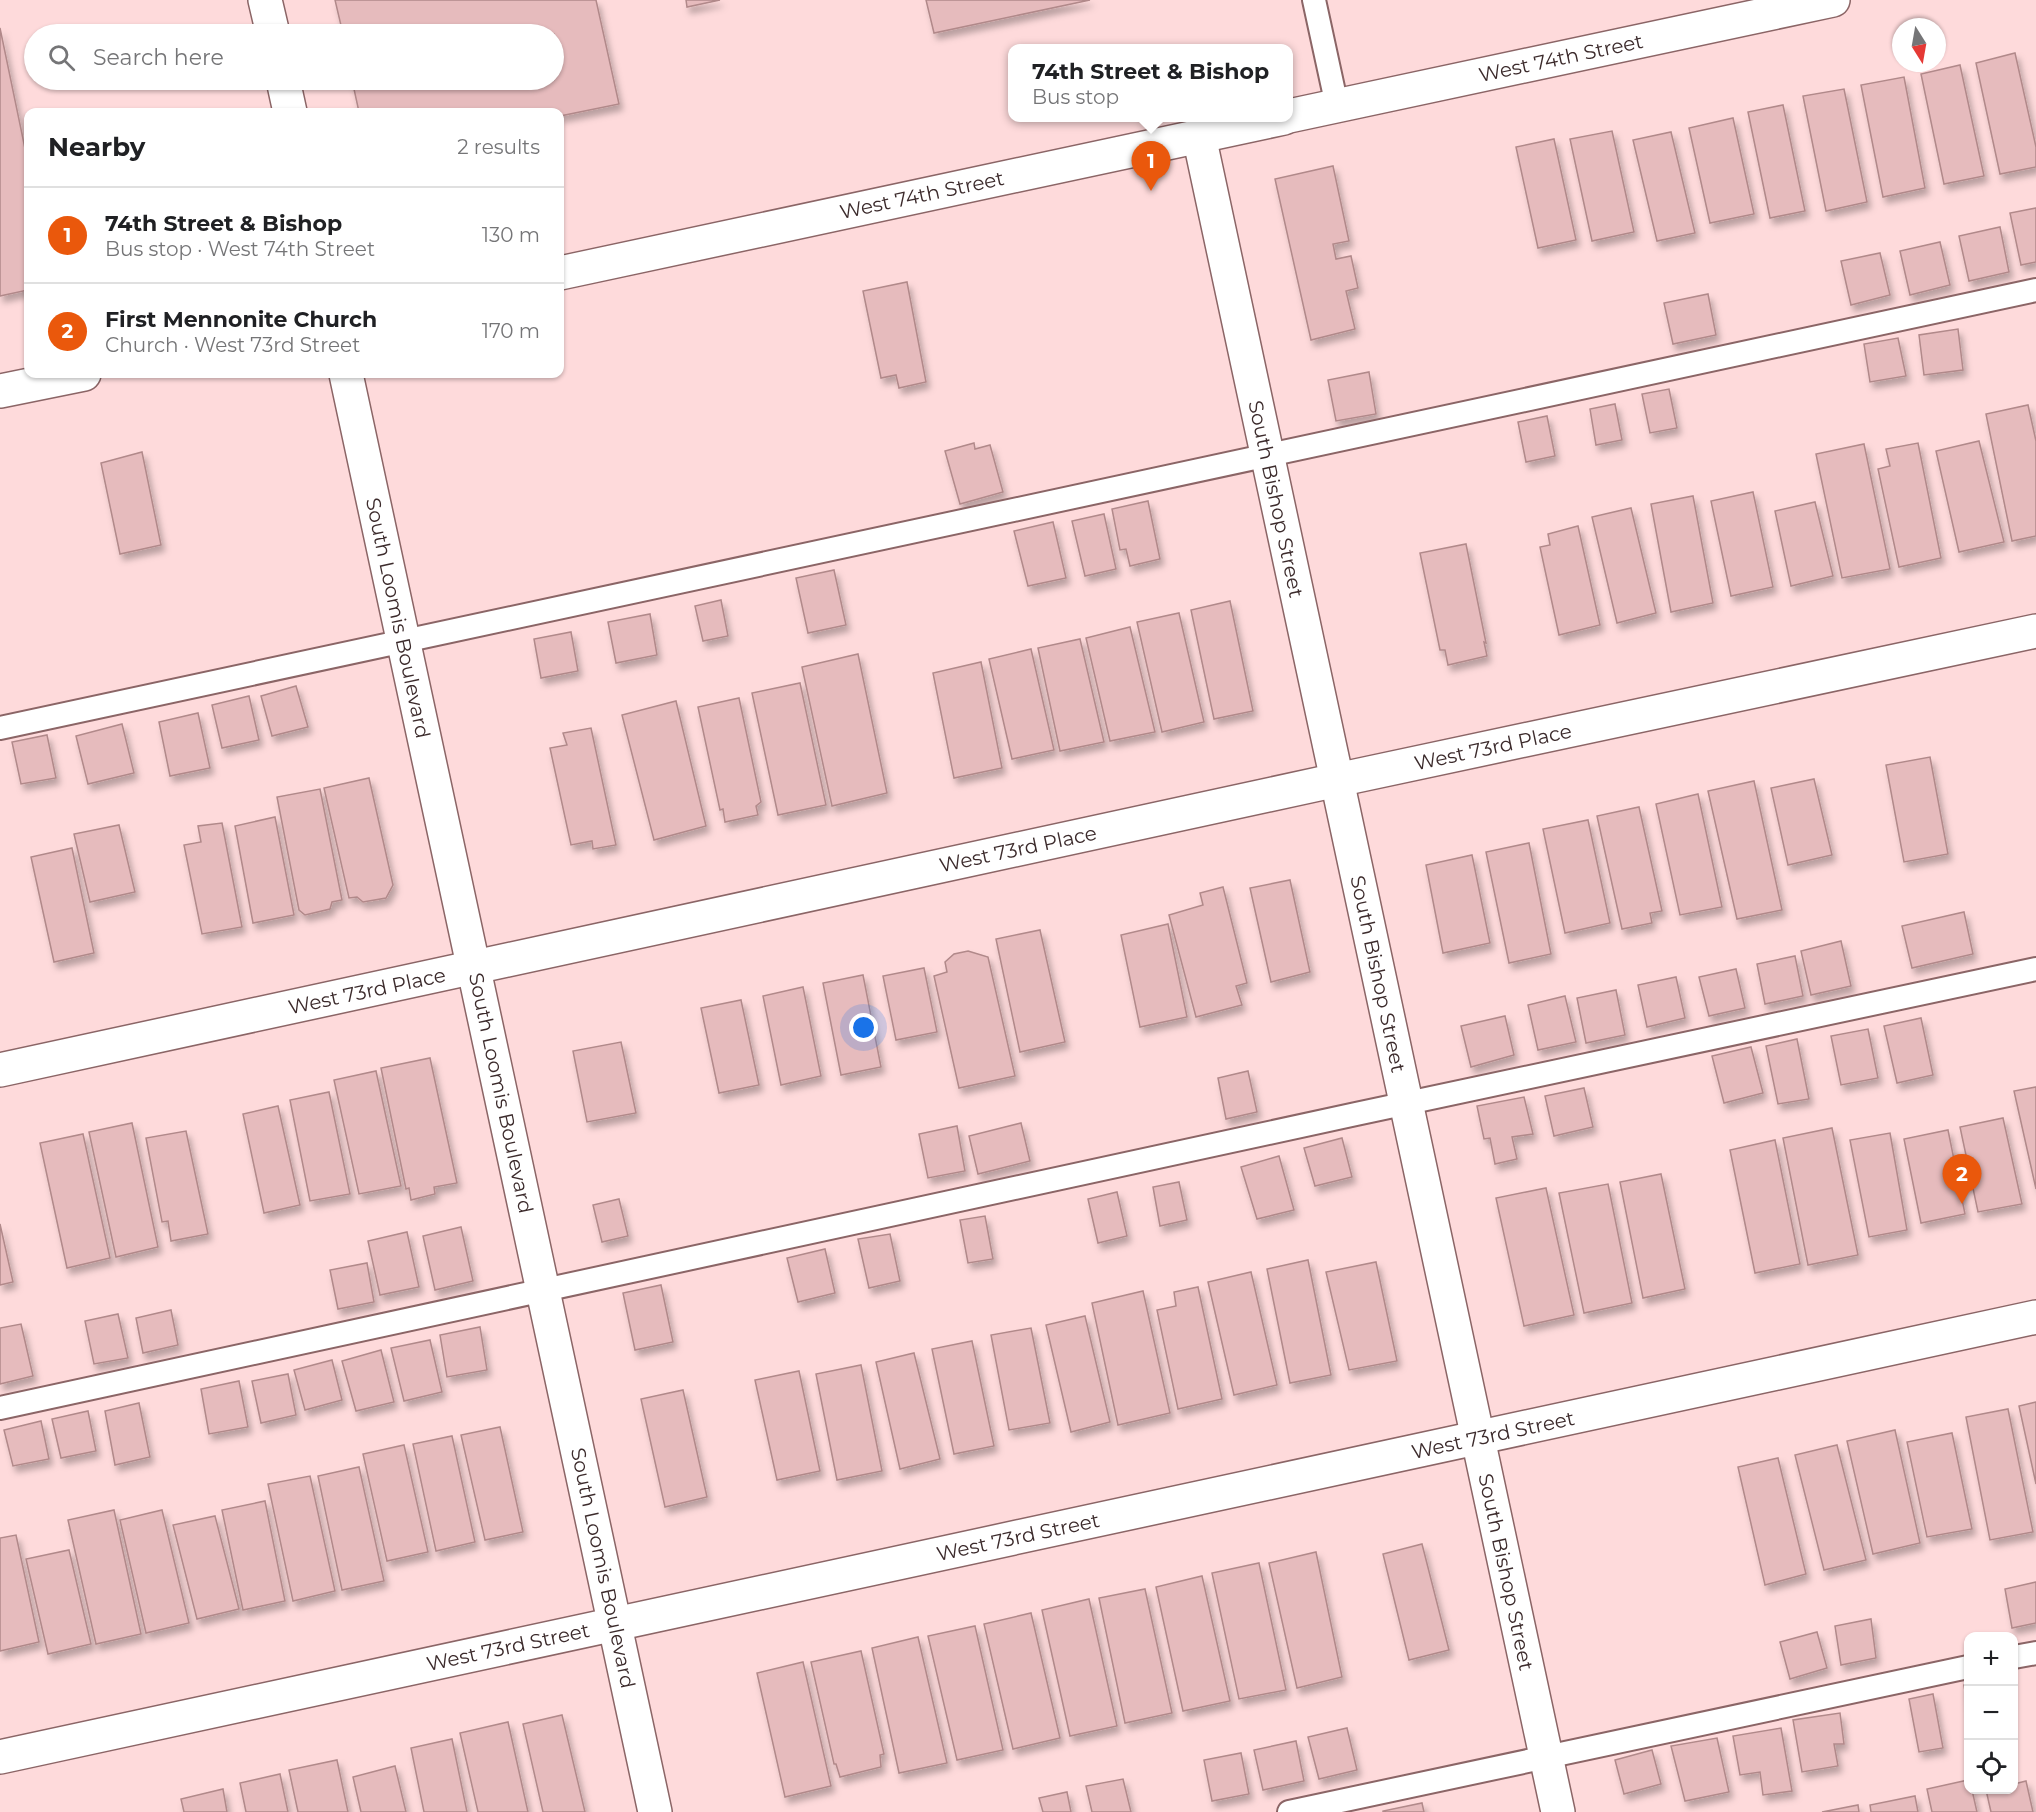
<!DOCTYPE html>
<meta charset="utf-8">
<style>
body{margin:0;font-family:Montserrat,sans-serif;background:#f6f6f6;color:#202124}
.controls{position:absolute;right:18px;bottom:18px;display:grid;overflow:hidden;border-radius:12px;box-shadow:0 2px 4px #0004}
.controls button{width:54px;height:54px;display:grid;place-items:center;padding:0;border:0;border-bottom:2px solid #e0e0e0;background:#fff;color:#202124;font:30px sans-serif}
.compass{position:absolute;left:1892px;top:18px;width:54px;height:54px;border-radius:50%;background:#fff;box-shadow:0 2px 4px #0004;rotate:169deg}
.you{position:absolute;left:864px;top:1028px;width:21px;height:21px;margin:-15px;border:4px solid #fff;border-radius:50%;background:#1a73e8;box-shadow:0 0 0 9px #1a73e833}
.badge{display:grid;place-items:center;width:39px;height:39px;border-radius:50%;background:#ea580c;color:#fff;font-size:20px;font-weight:700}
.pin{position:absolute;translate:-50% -50px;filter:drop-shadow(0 2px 3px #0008)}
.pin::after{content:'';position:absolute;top:32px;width:21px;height:18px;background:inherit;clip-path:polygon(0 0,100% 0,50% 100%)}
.popup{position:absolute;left:1008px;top:44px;width:285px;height:78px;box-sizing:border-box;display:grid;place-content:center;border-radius:12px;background:#fff;filter:drop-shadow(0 2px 4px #0005);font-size:20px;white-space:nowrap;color:#757577}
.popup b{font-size:22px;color:#202124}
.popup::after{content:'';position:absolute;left:50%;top:100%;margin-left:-12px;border:12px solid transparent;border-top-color:#fff}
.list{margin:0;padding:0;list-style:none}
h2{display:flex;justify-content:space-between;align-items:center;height:78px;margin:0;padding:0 24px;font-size:26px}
h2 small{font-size:20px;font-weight:400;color:#757577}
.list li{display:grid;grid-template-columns:39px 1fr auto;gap:18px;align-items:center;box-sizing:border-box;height:96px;padding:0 24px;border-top:2px solid #e0e0e0}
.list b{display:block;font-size:22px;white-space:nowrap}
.list p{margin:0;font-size:20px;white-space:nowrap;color:#757577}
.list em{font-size:20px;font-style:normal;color:#757577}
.icon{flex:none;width:33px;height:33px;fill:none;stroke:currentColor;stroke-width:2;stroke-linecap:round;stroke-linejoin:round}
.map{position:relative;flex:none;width:2036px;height:1812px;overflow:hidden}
.search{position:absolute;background:#fff;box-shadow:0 2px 4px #0004;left:24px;top:24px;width:540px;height:66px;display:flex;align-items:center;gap:15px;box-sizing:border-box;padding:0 21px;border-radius:33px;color:#757577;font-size:22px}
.panel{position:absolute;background:#fff;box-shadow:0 2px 4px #0004;left:24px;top:108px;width:540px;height:270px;border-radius:12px}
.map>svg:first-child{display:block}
.building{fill:#e6bbbd;stroke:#b1898a;stroke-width:1.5;filter:url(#shadow)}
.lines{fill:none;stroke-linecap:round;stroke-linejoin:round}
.service-casing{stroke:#8b6566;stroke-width:26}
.minor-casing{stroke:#8b6566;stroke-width:36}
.tertiary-casing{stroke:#8b6566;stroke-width:36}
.service{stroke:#fff;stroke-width:22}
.minor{stroke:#fff;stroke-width:33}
.tertiary{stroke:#fff;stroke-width:33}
.labels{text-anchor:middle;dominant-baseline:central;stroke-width:6;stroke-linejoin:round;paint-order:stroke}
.street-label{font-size:20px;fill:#3c2b2c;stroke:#fff}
</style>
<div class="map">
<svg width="2036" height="1812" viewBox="0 0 2036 1812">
<defs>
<filter id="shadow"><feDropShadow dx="3.5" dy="6" stdDeviation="3" flood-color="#0004"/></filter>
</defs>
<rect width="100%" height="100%" fill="#fedadb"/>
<g class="building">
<polygon points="335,0 596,0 619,104 560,116 560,112 359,112 352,80 554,80 554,34 343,34"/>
<polygon points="686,0 720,0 687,7"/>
<polygon points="926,0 1090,0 934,33"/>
<polygon points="0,28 28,163 28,290 0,296"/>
<polygon points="2015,53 2036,147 2036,167 2000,174 1976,63"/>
<polygon points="1960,65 1984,176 1944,184 1921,74"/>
<polygon points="1904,77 1925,188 1883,197 1861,85"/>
<polygon points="1844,89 1867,202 1826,211 1803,96"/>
<polygon points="1783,105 1805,211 1770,218 1748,112"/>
<polygon points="1733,118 1754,214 1710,223 1689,128"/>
<polygon points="1612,131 1634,232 1592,241 1570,139"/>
<polygon points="1671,132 1695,233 1657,241 1633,140"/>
<polygon points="1554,139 1576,240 1538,248 1516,147"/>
<polygon points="1333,166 1349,241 1333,244 1336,259 1351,256 1358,288 1346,291 1355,329 1311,340 1275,179"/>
<polygon points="2036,208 2036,262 2021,265 2010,213"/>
<polygon points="2000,227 2009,272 1969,281 1959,236"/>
<polygon points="1940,242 1950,285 1910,295 1900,251"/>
<polygon points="1880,253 1890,295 1851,305 1841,261"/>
<polygon points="907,282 926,382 899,388 896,375 881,378 863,291"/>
<polygon points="1708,294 1716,335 1673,344 1664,303"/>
<polygon points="1958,329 1963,370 1924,375 1919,335"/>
<polygon points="1898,338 1906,376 1870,382 1864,344"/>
<polygon points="1369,372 1376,414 1336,421 1328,380"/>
<polygon points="1669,389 1677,428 1650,433 1642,394"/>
<polygon points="1615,404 1622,440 1596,445 1590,409"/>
<polygon points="2028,405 2036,441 2036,536 2012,541 1986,414"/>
<polygon points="1547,416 1555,456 1526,462 1518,422"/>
<polygon points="1979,441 2004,542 1959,552 1936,451"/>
<polygon points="974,443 975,449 990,445 1003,492 960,504 945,451"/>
<polygon points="1918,443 1941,558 1899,567 1878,469 1890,466 1886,449"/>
<polygon points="1864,444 1890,569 1842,578 1816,454"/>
<polygon points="142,452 161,545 120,554 101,463"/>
<polygon points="1753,492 1773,587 1731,596 1711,501"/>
<polygon points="1693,496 1713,603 1671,612 1651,504"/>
<polygon points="1148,501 1160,559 1130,566 1126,549 1120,550 1112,509"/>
<polygon points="1815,502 1833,576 1791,586 1775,511"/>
<polygon points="1631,508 1656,613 1617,623 1592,517"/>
<polygon points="1104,514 1116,569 1085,576 1072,521"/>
<polygon points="1053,522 1066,578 1028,586 1014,531"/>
<polygon points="1578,526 1600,625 1559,635 1540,547 1550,545 1548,534"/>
<polygon points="1466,544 1486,643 1484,642 1487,656 1448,665 1445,650 1440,650 1420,553"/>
<polygon points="834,570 846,625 808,633 796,578"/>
<polygon points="721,600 728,636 703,641 695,606"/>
<polygon points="1230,601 1253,711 1214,719 1191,610"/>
<polygon points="1179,613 1204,722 1162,732 1137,622"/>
<polygon points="650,614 657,655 616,663 608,622"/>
<polygon points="1130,627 1155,732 1110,741 1086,638"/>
<polygon points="571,632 578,671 541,678 534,639"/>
<polygon points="1080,639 1104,742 1060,751 1038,648"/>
<polygon points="1031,649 1054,750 1012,759 989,659"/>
<polygon points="858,654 887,793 832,806 802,667"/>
<polygon points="981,662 1002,768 954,778 933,673"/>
<polygon points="800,683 826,805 778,815 752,693"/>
<polygon points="296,686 308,727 272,736 261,696"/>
<polygon points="249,696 259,740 222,748 212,705"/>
<polygon points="739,698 761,802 756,806 758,815 725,822 723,809 720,810 698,707"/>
<polygon points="676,701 706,826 654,840 622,715"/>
<polygon points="198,713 210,768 170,776 159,722"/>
<polygon points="122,724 134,773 88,784 76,736"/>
<polygon points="591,728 616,845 593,849 592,841 571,845 550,748 567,745 563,733"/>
<polygon points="47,735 56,778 21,784 12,742"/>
<polygon points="1930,757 1948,854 1904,862 1886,765"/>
<polygon points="369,778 393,885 386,898 363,902 357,897 349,898 324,788"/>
<polygon points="1814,779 1832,855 1788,865 1771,788"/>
<polygon points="1754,781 1782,910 1737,919 1708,791"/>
<polygon points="320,789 342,900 332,902 330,909 305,915 299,910 277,797"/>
<polygon points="1698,794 1722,907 1680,915 1656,804"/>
<polygon points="1639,807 1662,911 1650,913 1652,923 1622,929 1597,816"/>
<polygon points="275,817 294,915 253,923 235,826"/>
<polygon points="1588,820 1610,923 1565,933 1543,829"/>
<polygon points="222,823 242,927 202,934 184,845 201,842 198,826"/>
<polygon points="119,825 135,892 90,902 74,834"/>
<polygon points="1529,843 1551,954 1509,963 1486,852"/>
<polygon points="72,848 94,953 54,962 31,857"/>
<polygon points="1472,855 1490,943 1443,953 1426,865"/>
<polygon points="1290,880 1310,972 1271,982 1250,888"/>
<polygon points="1223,887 1247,983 1236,986 1242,1005 1196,1017 1169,915 1203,905 1200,893"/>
<polygon points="1964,912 1973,954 1912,968 1902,926"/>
<polygon points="1168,924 1187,1017 1140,1027 1121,935"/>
<polygon points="1040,930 1065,1042 1020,1052 996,939"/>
<polygon points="1841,941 1851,986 1811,995 1801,951"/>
<polygon points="968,951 988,957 1015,1076 959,1088 934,976 947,972 945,962 954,954"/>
<polygon points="1795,956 1803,996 1765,1004 1757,964"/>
<polygon points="924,968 937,1032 896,1040 883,976"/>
<polygon points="1736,969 1745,1008 1709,1016 1699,977"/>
<polygon points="863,975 881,1067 841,1075 823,983"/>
<polygon points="1676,977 1685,1018 1647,1027 1638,985"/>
<polygon points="803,987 821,1076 781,1085 763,996"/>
<polygon points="1616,990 1625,1035 1586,1043 1577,998"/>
<polygon points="1565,996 1576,1042 1538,1050 1528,1005"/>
<polygon points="741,1000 759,1085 719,1093 701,1008"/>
<polygon points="1505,1016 1514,1055 1471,1067 1461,1026"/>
<polygon points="1921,1018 1933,1075 1897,1083 1884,1026"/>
<polygon points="1868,1029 1878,1078 1841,1085 1831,1036"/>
<polygon points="1797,1039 1809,1099 1778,1104 1766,1046"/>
<polygon points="621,1042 636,1113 587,1122 573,1051"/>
<polygon points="1751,1047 1763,1093 1724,1103 1712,1056"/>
<polygon points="430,1058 457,1183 434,1187 435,1194 411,1200 409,1188 406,1189 381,1068"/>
<polygon points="376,1071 401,1186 359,1194 334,1080"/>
<polygon points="1248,1071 1257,1112 1226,1119 1218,1078"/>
<polygon points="2036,1087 2036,1189 2014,1091"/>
<polygon points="1584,1088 1593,1127 1554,1136 1545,1096"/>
<polygon points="329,1092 350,1194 310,1201 290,1100"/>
<polygon points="1524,1097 1533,1134 1512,1137 1517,1159 1495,1164 1490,1138 1484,1139 1477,1106"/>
<polygon points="278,1106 300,1205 264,1213 243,1114"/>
<polygon points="2003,1118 2022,1204 1978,1212 1960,1127"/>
<polygon points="132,1123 158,1247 116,1257 89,1132"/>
<polygon points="1021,1123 1030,1161 978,1174 969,1136"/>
<polygon points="957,1126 965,1171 928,1178 919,1134"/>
<polygon points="1832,1128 1858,1255 1808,1265 1783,1138"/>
<polygon points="1948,1130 1965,1214 1921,1223 1904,1139"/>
<polygon points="186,1131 208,1234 171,1241 168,1221 162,1222 146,1138"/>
<polygon points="1890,1133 1907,1230 1869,1237 1850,1140"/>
<polygon points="83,1134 110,1258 67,1268 40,1143"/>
<polygon points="1342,1138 1352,1177 1315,1186 1304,1148"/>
<polygon points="1775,1140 1800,1264 1755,1273 1730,1150"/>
<polygon points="1279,1156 1294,1210 1257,1219 1241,1167"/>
<polygon points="1661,1174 1685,1289 1643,1298 1620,1182"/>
<polygon points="1179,1182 1187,1220 1160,1226 1153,1187"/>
<polygon points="1608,1184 1632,1303 1584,1313 1559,1193"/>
<polygon points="1546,1188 1574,1315 1524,1326 1496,1198"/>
<polygon points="1117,1192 1127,1236 1098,1243 1088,1199"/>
<polygon points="619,1199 628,1236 602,1242 593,1205"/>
<polygon points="985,1216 993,1259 968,1263 960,1220"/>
<polygon points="0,1224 13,1282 0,1285"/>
<polygon points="461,1227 473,1281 435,1290 423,1236"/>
<polygon points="407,1232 419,1287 380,1295 368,1241"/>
<polygon points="890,1234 900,1281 869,1288 858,1239"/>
<polygon points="825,1249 835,1293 798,1302 787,1258"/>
<polygon points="1308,1260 1331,1375 1290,1383 1267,1269"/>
<polygon points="1376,1262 1397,1361 1349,1370 1326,1272"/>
<polygon points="367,1263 374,1302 338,1309 330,1270"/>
<polygon points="1251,1272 1277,1385 1234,1395 1208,1282"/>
<polygon points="661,1285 673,1342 635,1350 623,1293"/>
<polygon points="1198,1287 1222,1399 1178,1409 1157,1310 1176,1306 1174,1292"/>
<polygon points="1143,1291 1170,1413 1118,1425 1092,1303"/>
<polygon points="171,1310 178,1345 143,1353 136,1318"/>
<polygon points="118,1314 128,1358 94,1364 85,1321"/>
<polygon points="1085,1316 1110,1422 1071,1432 1046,1325"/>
<polygon points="21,1324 33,1376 0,1384 0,1328"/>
<polygon points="480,1327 487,1370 447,1377 440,1335"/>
<polygon points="1031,1328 1050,1423 1009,1430 991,1335"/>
<polygon points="430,1340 442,1392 404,1401 391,1348"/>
<polygon points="972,1341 994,1446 954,1454 932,1349"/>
<polygon points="381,1350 394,1402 356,1411 342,1361"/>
<polygon points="914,1353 940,1459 900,1469 876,1362"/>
<polygon points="332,1360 342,1400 305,1410 294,1370"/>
<polygon points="861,1365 882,1471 837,1480 816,1374"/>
<polygon points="799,1371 820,1471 777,1480 755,1380"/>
<polygon points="288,1374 296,1415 261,1423 252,1381"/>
<polygon points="239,1381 248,1427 209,1434 201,1389"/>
<polygon points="683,1390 707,1497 665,1507 641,1399"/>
<polygon points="2036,1402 2036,1484 2019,1406"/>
<polygon points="139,1403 150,1457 115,1465 105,1411"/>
<polygon points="2008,1409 2033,1532 1990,1540 1966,1417"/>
<polygon points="88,1411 96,1451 61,1458 52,1419"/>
<polygon points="41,1421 49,1459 13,1466 4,1430"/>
<polygon points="500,1427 523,1532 485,1540 461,1435"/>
<polygon points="1895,1430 1920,1543 1873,1554 1847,1441"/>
<polygon points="1952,1433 1972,1529 1927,1537 1907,1442"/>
<polygon points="452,1436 475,1542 436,1551 413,1444"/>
<polygon points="404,1445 428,1552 387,1561 363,1454"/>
<polygon points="1837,1445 1866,1560 1824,1570 1795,1455"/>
<polygon points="1778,1458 1806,1574 1765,1585 1738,1467"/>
<polygon points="359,1467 384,1581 342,1590 318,1476"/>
<polygon points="310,1476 335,1591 293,1601 268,1484"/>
<polygon points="265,1501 285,1601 243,1610 222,1510"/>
<polygon points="114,1510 141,1634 96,1644 68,1520"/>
<polygon points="162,1510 189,1623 146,1633 120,1520"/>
<polygon points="215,1516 239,1609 197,1619 173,1525"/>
<polygon points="16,1535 39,1642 0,1651 0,1538"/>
<polygon points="1422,1544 1449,1650 1409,1660 1383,1554"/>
<polygon points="69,1550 91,1644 48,1654 26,1559"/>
<polygon points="1316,1552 1342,1677 1297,1688 1269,1563"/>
<polygon points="1259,1563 1286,1690 1239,1699 1212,1573"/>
<polygon points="1202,1576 1230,1701 1183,1711 1156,1587"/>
<polygon points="2036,1582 2036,1623 2012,1628 2005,1589"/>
<polygon points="1145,1589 1172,1713 1125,1723 1099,1598"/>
<polygon points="1089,1599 1117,1726 1070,1736 1042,1610"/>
<polygon points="1031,1613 1060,1738 1013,1749 984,1624"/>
<polygon points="1871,1619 1876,1658 1841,1665 1835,1626"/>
<polygon points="975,1626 1003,1750 957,1760 928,1636"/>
<polygon points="1817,1632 1827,1668 1790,1679 1780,1642"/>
<polygon points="918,1637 947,1763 899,1773 872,1648"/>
<polygon points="861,1651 884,1754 880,1755 881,1767 840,1777 836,1764 834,1764 811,1662"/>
<polygon points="803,1662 831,1786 785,1797 757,1673"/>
<polygon points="1968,1684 1968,1711 1964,1685"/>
<polygon points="1933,1694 1943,1748 1919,1752 1909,1699"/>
<polygon points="1840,1713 1844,1744 1834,1744 1838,1766 1802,1772 1793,1720"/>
<polygon points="562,1715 585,1812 543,1812 523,1724"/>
<polygon points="508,1722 528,1812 478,1812 460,1733"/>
<polygon points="1347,1728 1357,1770 1319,1779 1308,1737"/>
<polygon points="1781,1728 1792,1791 1763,1795 1760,1772 1740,1775 1733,1736"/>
<polygon points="1717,1738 1729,1792 1685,1801 1671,1746"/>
<polygon points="452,1739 467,1812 424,1812 411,1748"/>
<polygon points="1296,1741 1304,1781 1263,1790 1254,1750"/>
<polygon points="1652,1750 1661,1784 1624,1794 1615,1760"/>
<polygon points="1241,1753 1249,1794 1212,1801 1204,1760"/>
<polygon points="337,1760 348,1812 298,1812 289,1770"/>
<polygon points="395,1766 406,1812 361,1812 353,1777"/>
<polygon points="280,1774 288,1812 246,1812 240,1783"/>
<polygon points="1123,1779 1131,1812 1092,1812 1086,1786"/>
<polygon points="1968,1780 1968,1790 1972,1790 1977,1812 1932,1812 1927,1789"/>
<polygon points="2026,1781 2033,1812 1991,1812 1986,1790 2014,1790 2014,1784"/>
<polygon points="223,1789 227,1812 184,1812 181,1799"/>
<polygon points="1067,1792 1071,1812 1043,1812 1039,1798"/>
<polygon points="1915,1796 1918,1812 1871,1812 1870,1805"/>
<polygon points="1422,1803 1424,1812 1383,1812 1383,1811"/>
<polygon points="1858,1805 1859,1812 1822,1812"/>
</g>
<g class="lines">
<g class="service-casing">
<g id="service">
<polyline points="1314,0 1337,106"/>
<polyline points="0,728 2036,290"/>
<polyline points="0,1408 1356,1114 2036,969"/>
<polyline points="2014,1657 2036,1653"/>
<polyline points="1289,1812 1968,1667"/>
</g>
</g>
<g class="minor-casing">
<g id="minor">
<polyline points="1199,136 1558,1812"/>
<polyline points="0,1070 1337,780 2036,631"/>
<polyline points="0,1757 2036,1317"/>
</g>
</g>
<g class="tertiary-casing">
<g id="tertiary">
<polyline points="265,0 273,34"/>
<polyline points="283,80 290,112"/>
<polyline points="1289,116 1833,0"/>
<polyline points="560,273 1284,118"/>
<polyline points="346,374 655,1812"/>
<polyline points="0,391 84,374"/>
</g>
</g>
<use href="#service" class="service"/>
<use href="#minor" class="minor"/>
<use href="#tertiary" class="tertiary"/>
</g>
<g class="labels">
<g class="street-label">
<text transform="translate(1561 58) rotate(-12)">West 74th Street</text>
<text transform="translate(922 195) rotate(-12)">West 74th Street</text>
<text transform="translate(1276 499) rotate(78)">South Bishop Street</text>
<text transform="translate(398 618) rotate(78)">South Loomis Boulevard</text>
<text transform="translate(1493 747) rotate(-12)">West 73rd Place</text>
<text transform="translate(1018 849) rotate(-12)">West 73rd Place</text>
<text transform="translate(1378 974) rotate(78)">South Bishop Street</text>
<text transform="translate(367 991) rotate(-12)">West 73rd Place</text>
<text transform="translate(501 1093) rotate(78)">South Loomis Boulevard</text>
<text transform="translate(1493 1435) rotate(-12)">West 73rd Street</text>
<text transform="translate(1018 1537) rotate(-12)">West 73rd Street</text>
<text transform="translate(603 1568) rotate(78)">South Loomis Boulevard</text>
<text transform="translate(1506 1572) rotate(78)">South Bishop Street</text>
<text transform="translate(508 1647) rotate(-12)">West 73rd Street</text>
</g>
</g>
</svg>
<div class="controls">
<button>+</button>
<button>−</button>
<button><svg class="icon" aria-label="locate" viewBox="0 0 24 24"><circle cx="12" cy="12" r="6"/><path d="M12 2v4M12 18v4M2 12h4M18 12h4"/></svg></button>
</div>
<svg class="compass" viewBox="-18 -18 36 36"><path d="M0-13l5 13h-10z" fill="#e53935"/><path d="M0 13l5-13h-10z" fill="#757577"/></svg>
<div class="you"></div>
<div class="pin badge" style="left:1151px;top:191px">1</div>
<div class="popup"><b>74th Street &amp; Bishop</b>Bus stop</div>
<div class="pin badge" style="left:1962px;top:1204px">2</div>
<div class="search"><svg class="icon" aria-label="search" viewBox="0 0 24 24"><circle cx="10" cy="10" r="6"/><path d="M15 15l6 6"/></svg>Search here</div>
<section class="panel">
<h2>Nearby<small>2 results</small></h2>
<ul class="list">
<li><span class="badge">1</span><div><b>74th Street &amp; Bishop</b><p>Bus stop · West 74th Street</p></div><em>130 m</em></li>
<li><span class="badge">2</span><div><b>First Mennonite Church</b><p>Church · West 73rd Street</p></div><em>170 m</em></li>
</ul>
</section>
</div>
